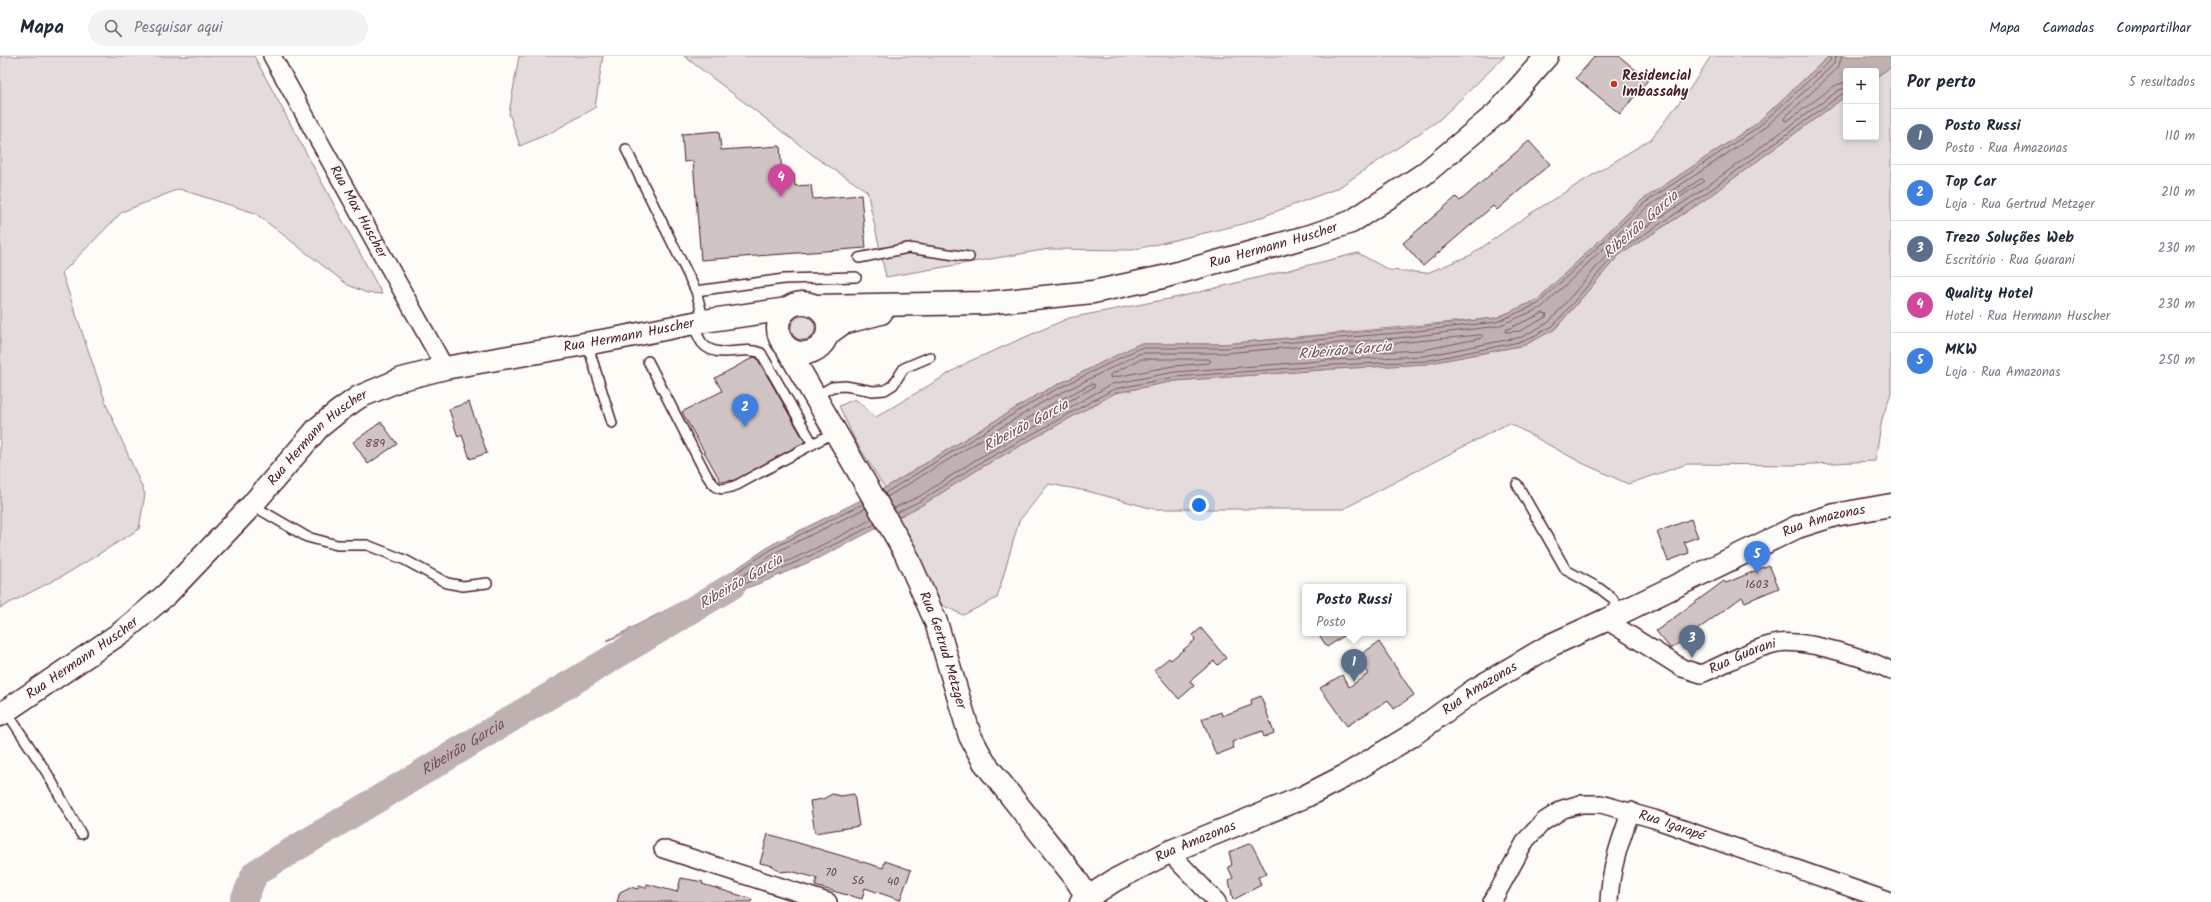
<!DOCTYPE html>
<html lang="pt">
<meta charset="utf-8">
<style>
body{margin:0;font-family:Kalam,sans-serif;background:#f2f2f3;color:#1f2937}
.controls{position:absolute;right:12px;top:12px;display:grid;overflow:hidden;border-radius:4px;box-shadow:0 2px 6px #0003}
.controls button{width:36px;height:36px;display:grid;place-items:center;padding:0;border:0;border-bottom:1px solid #e0e1e3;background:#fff;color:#1f2937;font:20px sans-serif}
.you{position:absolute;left:1199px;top:449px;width:14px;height:14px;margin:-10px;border:3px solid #fff;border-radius:50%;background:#1a73e8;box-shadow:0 0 0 6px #1a73e833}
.badge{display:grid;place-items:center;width:26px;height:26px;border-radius:50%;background:#2563eb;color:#fff;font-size:13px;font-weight:700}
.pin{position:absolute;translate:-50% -33px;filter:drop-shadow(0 1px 2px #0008)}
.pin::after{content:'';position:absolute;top:21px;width:14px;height:12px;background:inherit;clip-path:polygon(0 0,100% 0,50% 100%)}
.popup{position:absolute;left:1302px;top:528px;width:104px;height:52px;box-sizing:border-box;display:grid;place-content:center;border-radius:4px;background:#fff;filter:drop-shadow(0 1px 3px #0005);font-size:13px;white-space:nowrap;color:#747a83}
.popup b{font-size:15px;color:#1f2937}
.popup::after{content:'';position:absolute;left:50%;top:100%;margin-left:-8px;border:8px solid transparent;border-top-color:#fff}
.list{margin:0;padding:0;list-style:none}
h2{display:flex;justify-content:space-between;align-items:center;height:52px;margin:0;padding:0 16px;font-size:17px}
h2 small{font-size:13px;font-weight:400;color:#747a83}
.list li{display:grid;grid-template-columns:26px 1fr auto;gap:12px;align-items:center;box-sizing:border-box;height:56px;padding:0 16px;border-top:1px solid #e0e1e3}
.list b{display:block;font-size:15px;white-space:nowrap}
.list p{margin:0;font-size:13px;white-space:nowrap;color:#747a83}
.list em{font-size:13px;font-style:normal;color:#747a83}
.icon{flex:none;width:22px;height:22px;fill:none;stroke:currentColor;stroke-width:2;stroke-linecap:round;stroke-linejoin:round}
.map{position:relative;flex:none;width:1891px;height:846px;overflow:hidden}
header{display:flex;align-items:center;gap:24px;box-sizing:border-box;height:56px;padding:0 20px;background:#fff;border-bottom:1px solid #e0e1e3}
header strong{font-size:19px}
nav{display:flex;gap:22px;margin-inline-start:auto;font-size:14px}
.search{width:280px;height:36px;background:#f2f2f3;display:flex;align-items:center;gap:10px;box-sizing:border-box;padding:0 14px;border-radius:22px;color:#747a83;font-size:15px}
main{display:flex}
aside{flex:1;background:#fff}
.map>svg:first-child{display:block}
.green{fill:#e3dcda;stroke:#967e82}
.water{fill:#c0b1b1;stroke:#91777b}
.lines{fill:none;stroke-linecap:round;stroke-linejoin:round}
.shore{stroke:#795961;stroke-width:1}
.river{stroke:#c0b1b1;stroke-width:27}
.building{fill:#d0c5c4;stroke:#4a1f2b}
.lane-casing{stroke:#4a1f2b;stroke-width:12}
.street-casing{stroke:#4a1f2b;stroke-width:20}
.secondary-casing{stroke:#4a1f2b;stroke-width:25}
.lane{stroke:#fdfcf7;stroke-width:9}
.street{stroke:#fdfcf7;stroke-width:17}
.secondary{stroke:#fdfcf7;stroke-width:22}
.poi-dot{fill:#c8321e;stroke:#fdfcf7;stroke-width:1.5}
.labels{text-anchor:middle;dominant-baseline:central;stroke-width:3;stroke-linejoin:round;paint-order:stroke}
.number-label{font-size:12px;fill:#6c4851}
.poi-label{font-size:14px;font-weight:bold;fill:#4a1f2b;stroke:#fdfcf7;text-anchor:start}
.street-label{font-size:14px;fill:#4a1f2b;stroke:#fdfcf7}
.water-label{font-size:15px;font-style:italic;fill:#73525a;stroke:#fdfcf7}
</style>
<header>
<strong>Mapa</strong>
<div class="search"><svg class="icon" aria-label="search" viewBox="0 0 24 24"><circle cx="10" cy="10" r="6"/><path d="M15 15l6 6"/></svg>Pesquisar aqui</div>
<nav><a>Mapa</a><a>Camadas</a><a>Compartilhar</a></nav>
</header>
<main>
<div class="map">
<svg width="1891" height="846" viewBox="0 0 1891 846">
<rect width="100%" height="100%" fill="#fdfcf7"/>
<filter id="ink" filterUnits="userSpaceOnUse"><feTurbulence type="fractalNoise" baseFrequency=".025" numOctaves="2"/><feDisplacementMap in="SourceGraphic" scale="8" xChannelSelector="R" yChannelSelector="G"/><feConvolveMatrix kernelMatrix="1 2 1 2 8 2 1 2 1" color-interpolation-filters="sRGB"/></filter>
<g filter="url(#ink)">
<g class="green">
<polygon points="0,0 254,0 382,238 367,237 348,229 255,157 179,133 122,156 62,217 107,350 145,438 139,473 68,517 0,552"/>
<polygon points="519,0 603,0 595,52 550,77 520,90 509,57"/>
<polygon points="684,0 1505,0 1439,64 1338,132 1243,168 1132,194 1049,193 886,221 867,135 818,103"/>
<polygon points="1711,0 1829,0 1756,68 1641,145 1537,244 1496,262 1224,288 1139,288 1039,338 885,432 855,384 839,350 855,343 876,361 968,306 1069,262 1179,241 1358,197 1389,214 1427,217 1471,199 1528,159 1651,83 1691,31"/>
<polygon points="1891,11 1891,337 1882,363 1875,405 1794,409 1687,408 1628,428 1580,406 1509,367 1343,453 1154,453 1087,435 1049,428 1019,465 997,542 963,559 940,548 895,461 924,448 982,411 1115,337 1175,325 1334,313 1425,308 1525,289 1555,273 1618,200 1700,147 1846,40 1846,81 1876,81 1876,21"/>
<circle cx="803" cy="272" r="12"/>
</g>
<polygon class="water" points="1829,0 1891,0 1891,11 1876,21 1876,15 1846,15 1846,40 1700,147 1618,200 1555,273 1525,289 1425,308 1334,313 1175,325 1115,337 982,411 924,448 823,500 768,524 606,585 703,535 773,488 885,432 1039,338 1139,288 1224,288 1407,272 1496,262 1537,244 1641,145 1756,68"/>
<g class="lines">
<g class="shore">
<polyline points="1842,0 1838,12 1785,61 1784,64 1787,65 1836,29 1846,26"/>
<polygon points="1701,123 1703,123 1704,125 1659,155 1656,155 1657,152"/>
<polygon points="1544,257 1547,258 1546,261 1520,275 1505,276 1506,274"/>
<polygon points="1481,279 1483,280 1482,282 1423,294 1317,299 1315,297 1317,295"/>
<polygon points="1142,303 1209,303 1211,305 1209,307 1173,310 1110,322 1110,319"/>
<polygon points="1092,328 1095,329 1094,331 1015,375 1012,375 1013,372 1046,351"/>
<polyline points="885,437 1041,341 1140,292 1225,292 1408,276 1496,266 1538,248 1643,148 1758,71 1830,5 1831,0"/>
<polyline points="887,441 1043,346 1141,297 1225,297 1408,281 1498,270 1541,252 1646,152 1761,75 1834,8 1836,0"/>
<path d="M863,448L775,491L699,541L698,544L701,545C761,522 818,498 875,468"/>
<path d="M866,452L778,495L741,521L740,523L742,524C787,507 830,486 872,463"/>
<polyline points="894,452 920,440 977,403 1112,328 1175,316 1333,304 1424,300 1522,281 1549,266 1613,192 1695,139 1839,34 1846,32"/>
<polyline points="896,457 922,444 980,407 1114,333 1175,321 1333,309 1425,305 1524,285 1553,270 1616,197 1698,143 1842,38 1846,37"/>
</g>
<path class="river" id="s1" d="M243,846L255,817L732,530"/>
</g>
<g class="building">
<polygon points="1595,0 1619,0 1648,24 1620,58 1576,22"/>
<polygon points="719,75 721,94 780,90 782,119 794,118 795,130 811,129 813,143 861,139 866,192 701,204 693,105 684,106 682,78"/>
<polygon points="1529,85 1550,108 1497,154 1493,150 1423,210 1403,187 1456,141 1460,145"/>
<polygon points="754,301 757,302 805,386 735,424 721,426 682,356 722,335 715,322"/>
<polygon points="469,346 487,397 470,403 462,379 458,381 449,353"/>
<polygon points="381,366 397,388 368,408 353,386"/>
<polygon points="1691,463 1698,481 1684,486 1689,497 1668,505 1657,476"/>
<polygon points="1769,509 1779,532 1745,546 1742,541 1671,593 1656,575 1724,525 1726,527"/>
<polygon points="1201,572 1226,602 1218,609 1214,605 1190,625 1194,630 1179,643 1154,614 1169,602 1171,604 1195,584 1193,579"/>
<polygon points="1318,577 1348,577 1327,591"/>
<polygon points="1379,586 1414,639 1394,653 1388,644 1347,670 1320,632 1342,619 1349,631 1368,618 1357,601"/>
<polygon points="1261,640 1274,677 1264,681 1262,675 1232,686 1234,692 1216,699 1202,663 1221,656 1222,660 1252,649 1251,644"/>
<polygon points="832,738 841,740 854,738 859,770 815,777 810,745 823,743"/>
<polygon points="768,778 883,812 885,805 911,814 900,844 865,832 862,843 836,836 815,830 817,822 790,815 780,816 773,810 760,807"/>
<polygon points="1251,787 1267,818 1258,821 1261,829 1233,844 1229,824 1233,822 1228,811 1232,809 1229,796"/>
<polygon points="681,822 703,826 702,828 752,843 751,846 617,846 620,836 630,831 638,833 639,830 646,832 647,828 677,836"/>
</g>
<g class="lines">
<g class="lane-casing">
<g id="lane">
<polyline points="626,93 696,235 704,265"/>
<polyline points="859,202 908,192 969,201"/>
<polyline points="696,235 784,223 856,221"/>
<path d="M692,267C695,273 698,281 702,287C717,305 743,289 761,297L813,388"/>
<polyline points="587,287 612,367"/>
<path d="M648,305L706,418C716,434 719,436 737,429L835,376"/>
<polyline points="816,340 832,331 845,330 873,335 885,334 893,329 904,312 930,301"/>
<polyline points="1517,428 1566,514 1599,532 1612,542 1621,556"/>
<polyline points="252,449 307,481 337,489 367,489 405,504 447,527 463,530 487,527"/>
<polyline points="6,655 47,717 81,778"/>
</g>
</g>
<g class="street-casing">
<g id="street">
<path id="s2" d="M272,0L445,312"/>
<path id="s3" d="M1606,564L1682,612L1701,618C1726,608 1752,592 1778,587C1803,583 1869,602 1891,615"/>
<polyline points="663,793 828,846"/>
<polyline points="1169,796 1217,846"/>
<path id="s4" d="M1492,846L1526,784L1543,766L1563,753L1581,748H1601L1654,763L1891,846"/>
<path d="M1609,846C1610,814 1620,785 1631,755"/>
</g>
</g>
<g class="secondary-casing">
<g id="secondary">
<circle cx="803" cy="272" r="25"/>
<path id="s5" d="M815,250L986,247L1093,236L1163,221L1313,179L1351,166L1424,118L1497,57L1547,0"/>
<polyline points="828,278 843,267 881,257"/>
<path id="s6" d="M788,294L905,496L936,566L970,680L984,706L1074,820L1088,842"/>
<path id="s7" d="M0,659L122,576L167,538L252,449L318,372L339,355L359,341L402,323L445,312L619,282L704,265L787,253"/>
<path id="s8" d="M1081,846L1115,824L1169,796L1304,741L1345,720L1411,680L1473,635L1551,589L1606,564L1797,471L1835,459L1891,449"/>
</g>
</g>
<use href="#lane" class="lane"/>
<use href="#street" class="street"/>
<use href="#secondary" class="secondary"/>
</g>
</g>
<circle class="poi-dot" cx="1614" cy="28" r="4"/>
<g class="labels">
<g class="number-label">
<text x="375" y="387">889</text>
<text x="1757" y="528">1603</text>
<text x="831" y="816">70</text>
<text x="858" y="824">56</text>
<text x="893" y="825">40</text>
</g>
<g class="poi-label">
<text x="1622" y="20">Residencial<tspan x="1622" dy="16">Imbassahy</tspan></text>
</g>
<g class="street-label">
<text stroke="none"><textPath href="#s2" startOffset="178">Rua Max Huscher</textPath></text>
<text stroke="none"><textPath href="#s5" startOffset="465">Rua Hermann Huscher</textPath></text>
<text stroke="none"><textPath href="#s7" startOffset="760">Rua Hermann Huscher</textPath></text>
<text stroke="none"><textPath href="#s7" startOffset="424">Rua Hermann Huscher</textPath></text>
<text stroke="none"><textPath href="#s8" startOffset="838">Rua Amazonas</textPath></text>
<text stroke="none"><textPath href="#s6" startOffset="339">Rua Gertrud Metzger</textPath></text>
<text stroke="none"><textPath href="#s7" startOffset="100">Rua Hermann Huscher</textPath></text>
<text stroke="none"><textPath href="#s3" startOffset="155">Rua Guarani</textPath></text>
<text stroke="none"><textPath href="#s8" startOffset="454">Rua Amazonas</textPath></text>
<text stroke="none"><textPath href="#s4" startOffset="232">Rua Igarapé</textPath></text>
<text stroke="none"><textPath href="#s8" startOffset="130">Rua Amazonas</textPath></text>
</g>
<g class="water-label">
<text transform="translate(1641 169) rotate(-41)">Ribeirão Garcia</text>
<text transform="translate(1345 295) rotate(-5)">Ribeirão Garcia</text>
<text transform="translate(1026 370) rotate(-28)">Ribeirão Garcia</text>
<text transform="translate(741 526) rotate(-30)">Ribeirão Garcia</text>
<text stroke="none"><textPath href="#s1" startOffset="274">Ribeirão Garcia</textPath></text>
</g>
</g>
</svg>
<div class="controls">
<button>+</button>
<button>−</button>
</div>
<div class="you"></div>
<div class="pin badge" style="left:1354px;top:626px;background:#5c6f8a">1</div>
<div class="popup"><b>Posto Russi</b>Posto</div>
<div class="pin badge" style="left:745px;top:371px;background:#3f7fe0">2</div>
<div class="pin badge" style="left:1692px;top:602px;background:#5c6f8a">3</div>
<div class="pin badge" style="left:781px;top:141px;background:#d1479c">4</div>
<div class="pin badge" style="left:1757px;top:518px;background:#3f7fe0">5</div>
</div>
<aside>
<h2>Por perto<small>5 resultados</small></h2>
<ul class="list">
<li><span class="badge" style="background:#5c6f8a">1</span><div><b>Posto Russi</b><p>Posto · Rua Amazonas</p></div><em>110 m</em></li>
<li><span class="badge" style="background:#3f7fe0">2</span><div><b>Top Car</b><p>Loja · Rua Gertrud Metzger</p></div><em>210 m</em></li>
<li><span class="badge" style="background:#5c6f8a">3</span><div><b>Trezo Soluções Web</b><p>Escritório · Rua Guarani</p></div><em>230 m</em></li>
<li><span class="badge" style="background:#d1479c">4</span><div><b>Quality Hotel</b><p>Hotel · Rua Hermann Huscher</p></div><em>230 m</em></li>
<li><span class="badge" style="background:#3f7fe0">5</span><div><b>MKW</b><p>Loja · Rua Amazonas</p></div><em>250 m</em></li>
</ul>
</aside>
</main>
